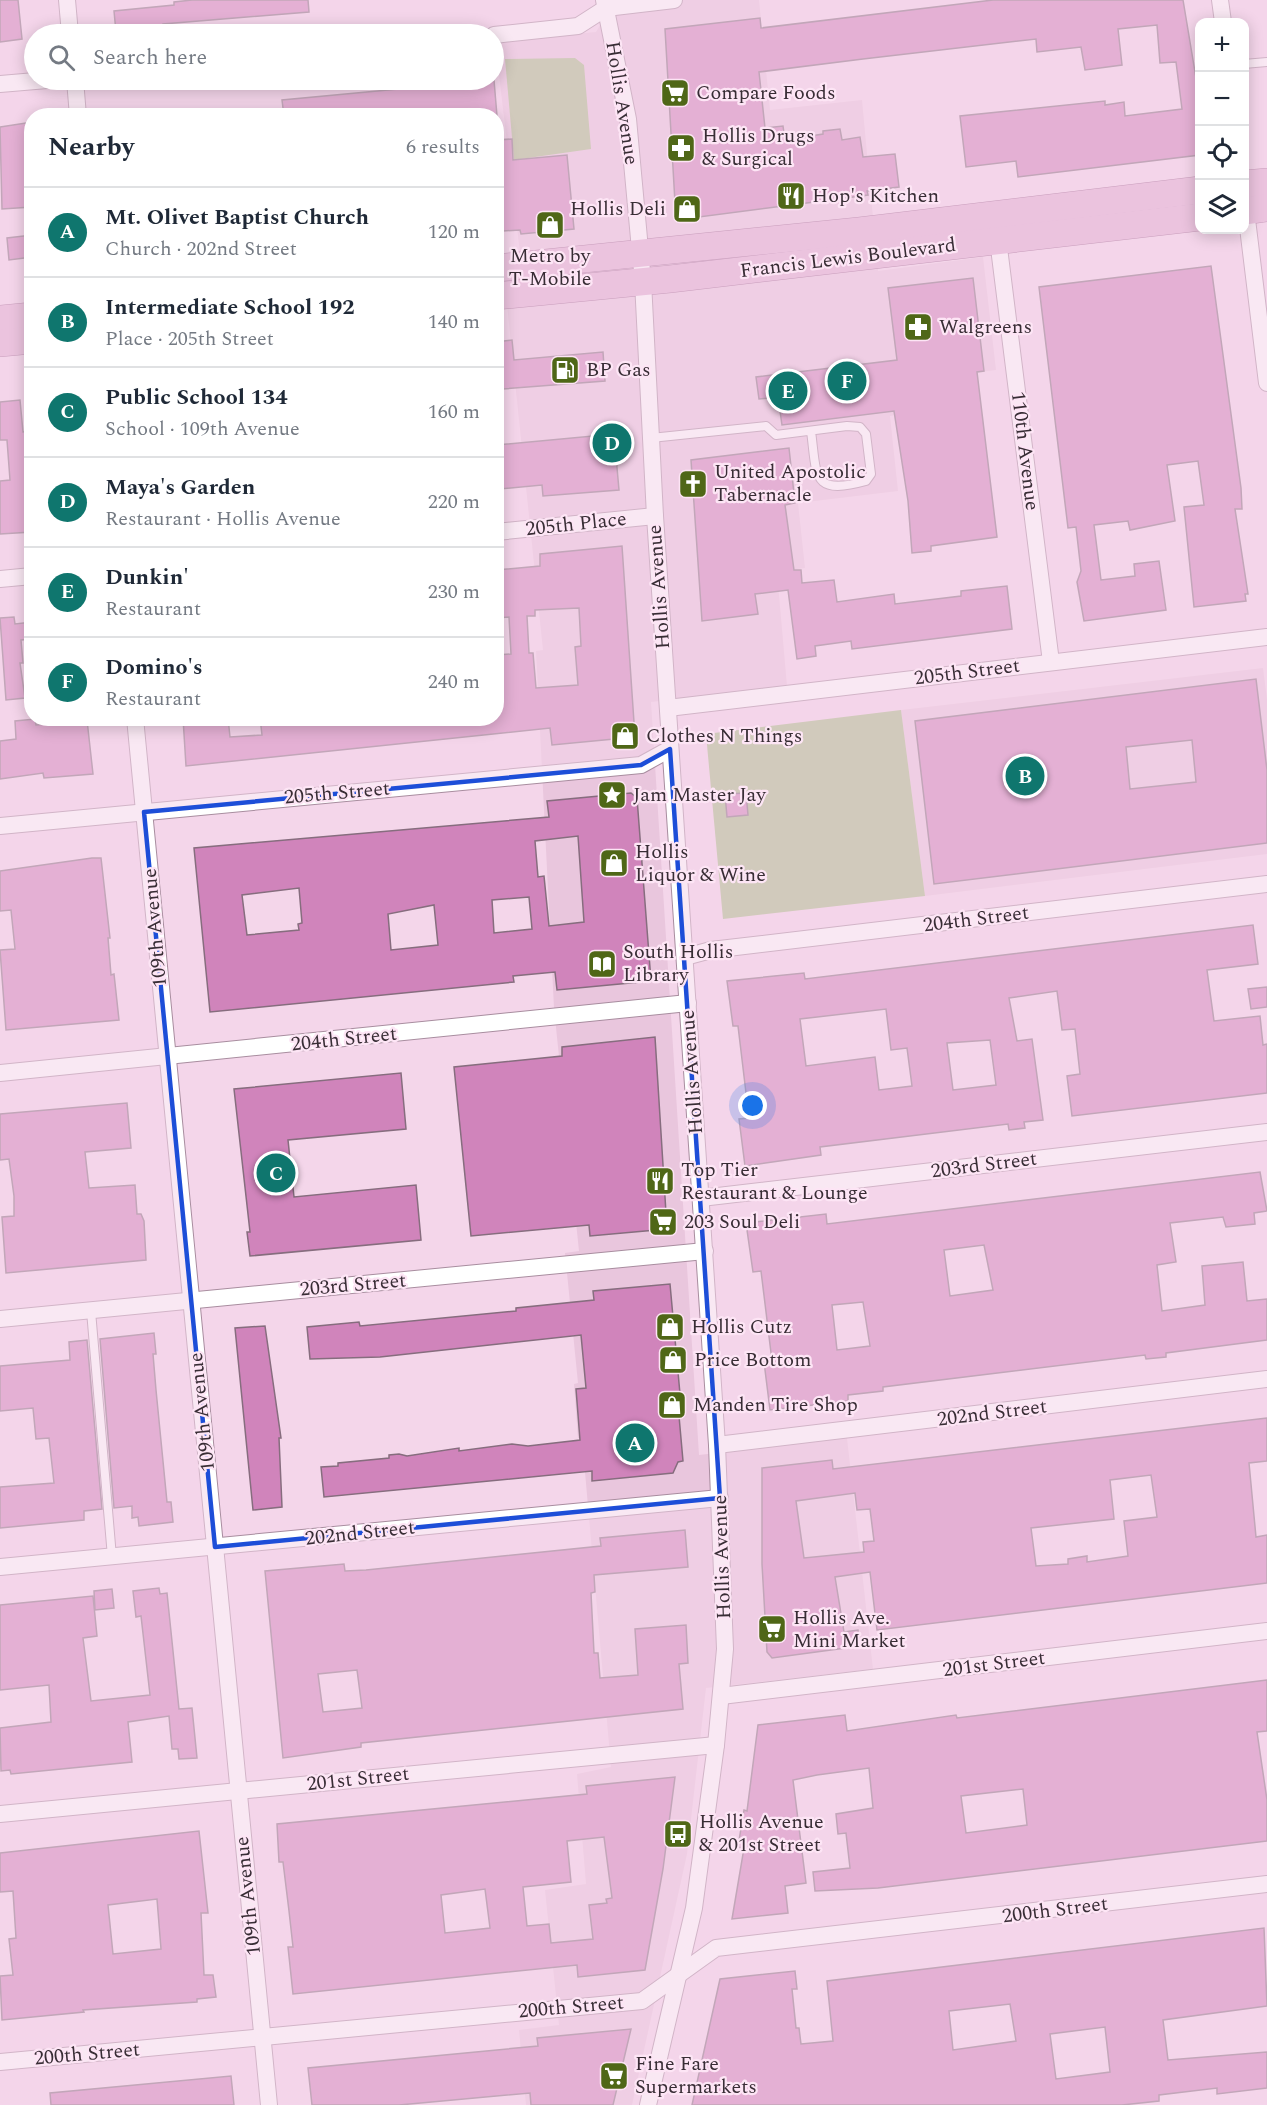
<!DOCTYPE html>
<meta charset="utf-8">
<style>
body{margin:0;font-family:Spectral,serif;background:#f6f6f7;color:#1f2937}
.controls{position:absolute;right:18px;top:18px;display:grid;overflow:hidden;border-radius:12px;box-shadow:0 3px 15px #0003}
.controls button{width:54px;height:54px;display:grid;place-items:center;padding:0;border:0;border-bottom:2px solid #e0e1e3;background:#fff;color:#1f2937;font:30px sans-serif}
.you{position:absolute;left:753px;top:1106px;width:21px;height:21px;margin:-15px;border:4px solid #fff;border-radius:50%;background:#1a73e8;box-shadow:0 0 0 9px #1a73e833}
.badge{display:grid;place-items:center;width:39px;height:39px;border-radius:50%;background:#0f766e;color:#fff;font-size:20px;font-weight:700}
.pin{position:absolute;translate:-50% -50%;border:3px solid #fff;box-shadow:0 2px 6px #0006}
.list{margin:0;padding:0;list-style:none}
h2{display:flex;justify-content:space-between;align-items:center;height:78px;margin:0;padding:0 24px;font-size:26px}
h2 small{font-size:20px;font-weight:400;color:#747a83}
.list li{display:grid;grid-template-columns:39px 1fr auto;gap:18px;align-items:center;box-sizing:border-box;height:90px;padding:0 24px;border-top:2px solid #e0e1e3}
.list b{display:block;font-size:22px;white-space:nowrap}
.list p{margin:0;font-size:20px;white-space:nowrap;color:#747a83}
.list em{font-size:20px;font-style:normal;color:#747a83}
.icon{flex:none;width:33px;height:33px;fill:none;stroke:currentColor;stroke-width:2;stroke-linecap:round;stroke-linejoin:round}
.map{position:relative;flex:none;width:1267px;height:2105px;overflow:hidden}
.search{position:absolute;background:#fff;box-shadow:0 3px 15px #0003;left:24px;top:24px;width:480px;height:66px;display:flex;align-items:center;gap:15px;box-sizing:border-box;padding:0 21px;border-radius:33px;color:#747a83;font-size:22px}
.panel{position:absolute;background:#fff;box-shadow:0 3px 15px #0003;left:24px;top:108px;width:480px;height:618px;border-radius:24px}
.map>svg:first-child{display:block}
.built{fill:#e9c6dd}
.green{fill:#a7bc85}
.building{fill:#d084bb;stroke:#866d7e;stroke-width:1.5;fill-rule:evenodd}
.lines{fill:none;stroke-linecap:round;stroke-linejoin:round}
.service-casing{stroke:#a88d9f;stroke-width:10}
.minor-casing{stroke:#a88d9f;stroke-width:18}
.primary-casing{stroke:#965d87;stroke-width:28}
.service{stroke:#fff;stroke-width:8}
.minor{stroke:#fff;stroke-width:16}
.primary{stroke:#dfadd1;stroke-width:27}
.marked{fill:none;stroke:#1d4ed8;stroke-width:4.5;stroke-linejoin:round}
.labels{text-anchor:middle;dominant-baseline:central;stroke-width:4.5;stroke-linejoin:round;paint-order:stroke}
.poi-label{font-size:20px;fill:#382d35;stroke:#fde5f5;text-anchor:start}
.street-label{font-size:20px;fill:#382d35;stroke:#fde5f5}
</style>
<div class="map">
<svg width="1267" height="2105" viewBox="0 0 1267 2105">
<rect width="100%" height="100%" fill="#f4d6ea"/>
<g class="built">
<polygon points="615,0 759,0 770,110 862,100 878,271 983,257 996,370 892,383 896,415 890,416 898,491 798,503 805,568 777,572 787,686 651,702 699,1455 847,1438 873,1669 706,1688 687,1854 632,2105 526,2105 519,2030 559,2025 545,1890 586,1884 577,1774 611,1767 582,1438 578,1438 574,1384 578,1383 565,1253 579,1251 554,1008 536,651 543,650 502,257 520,253 495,41 596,32"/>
<polygon points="1263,668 1267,699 1267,854 925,896 901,710"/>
</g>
<g class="green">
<polygon points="575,58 584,65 591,149 514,160 505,59"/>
<polygon points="901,710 925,896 723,919 706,734"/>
</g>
<g class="building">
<polygon points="0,0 18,0 22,39 0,42"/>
<polygon points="192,0 308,0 309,12 163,24 163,27 116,32 114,11 174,5 174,2"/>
<polygon points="993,0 1183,0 1200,102 1200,155 1018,177 1016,161 966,167 960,116 1105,101 1105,105 1124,102 1125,116 1182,109 1176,62 1160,63 1157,25 1118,29 1122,65 1085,70 1081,47 1037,52 1036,39 863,59 759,72 765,128 783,126 785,140 823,134 823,131 840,129 842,140 860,137 863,157 895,154 899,187 867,191 868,195 676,220 665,29 760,18 761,28"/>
<polygon points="494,80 497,116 284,116 282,100"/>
<polygon points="26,123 32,125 32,207 2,209 0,127"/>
<polygon points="512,139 513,160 567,155 574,229 521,234 520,230 503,231 496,140"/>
<polygon points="32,235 32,257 9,260 7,238"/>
<polygon points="1211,266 1241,488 1242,509 1235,509 1248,594 1245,594 1246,601 1194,607 1184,507 1204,505 1198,461 1167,465 1175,521 1130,530 1128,521 1094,525 1101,580 1135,576 1134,564 1159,561 1166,610 1084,621 1077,582 1081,571 1076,527 1068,528 1039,287"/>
<polygon points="973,278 984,371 977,372 997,537 931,546 931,551 912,553 908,501 894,411 782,425 778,397 759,399 756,377 897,360 888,288"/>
<polygon points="512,340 514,360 603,352 605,381 503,389 503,380 496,381 496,342"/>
<polygon points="20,400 23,432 32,431 32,532 0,534 0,481 10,480 7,440 0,440 0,402"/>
<polygon points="614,434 619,490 543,496 542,485 500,489 496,445"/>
<polygon points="789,448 795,503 785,505 794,570 801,570 802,583 834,580 837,602 894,594 895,604 961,596 961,591 1007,586 1012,629 852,649 851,641 815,646 816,656 797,659 788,590 755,594 758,614 702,621 691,460"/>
<path d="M622,546L635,737L552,745L550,728L186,766L183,718H228L230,737L262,735L260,718H496V655L511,654L509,617L496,618V570L540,566V554ZM579,608L581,646L575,647L578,685L536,688L533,653H529L527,616H535V610Z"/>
<polygon points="14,617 15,624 32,622 32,639 21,640 23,663 20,663 25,698 6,700 0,618"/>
<path d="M1256,679L1267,770V843L934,884L915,721ZM1192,740L1196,782L1130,789L1126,747Z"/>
<polygon points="35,719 36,725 87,720 93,774 44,778 43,773 0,779 0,741 16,739 15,721"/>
<path d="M631,793L637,798L651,981L557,990L555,972L513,976L514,982L210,1012L194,848L549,817L547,801ZM578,836L584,922L549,926L544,876L538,877L535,841ZM299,888L302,923L298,924L299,930L247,935L242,895ZM529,897L532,929L494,933L492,900ZM434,905L438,945L391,950L388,914Z"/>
<polygon points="746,793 748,815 727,817 725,794"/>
<polygon points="92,858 101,858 110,938 108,938 111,975 114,974 119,1020 6,1030 0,950 15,949 11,910 0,911 0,871"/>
<path d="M1253,925L1258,964L1207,970L1214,1021L1260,1016L1263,1045L1267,1044V1093L1072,1116L1067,1076L1080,1074L1075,1029L1062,1030L1057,991L1009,998L1017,1041L1032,1039L1043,1120L1024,1122L1025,1128L1009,1130L1008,1124L820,1147L821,1155L745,1166L739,1119L749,1118L738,1026H733L727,981L804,973L805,979ZM886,1009L891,1050L907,1048L912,1086L879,1090L875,1057L806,1066L800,1019ZM990,1040L996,1085L953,1090L947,1043Z"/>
<polygon points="1267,987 1267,1007 1251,1009 1248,989"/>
<polygon points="655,1037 667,1229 590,1236 589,1225 471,1236 454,1067 562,1056 562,1047"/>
<polygon points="401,1073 406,1129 288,1140 294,1197 416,1185 421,1240 250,1256 247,1232 250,1232 234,1089"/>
<polygon points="127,1103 131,1148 85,1152 89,1188 135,1185 137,1214 141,1214 144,1221 146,1260 6,1273 2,1217 14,1216 14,1196 9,1159 0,1160 0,1114"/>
<path d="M1260,1172L1267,1211L1254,1213L1255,1224L1226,1227L1223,1217L1170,1223L1176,1262L1157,1265L1162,1311L1205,1305L1202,1266L1243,1262L1247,1301L1267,1299V1340L1166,1353V1357L1146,1359L1145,1355L883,1387V1391L848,1395V1401L770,1410L764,1362L772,1361L761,1271L753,1272L746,1223L826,1214L827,1224ZM984,1245L993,1290L950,1296L944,1250ZM863,1302L870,1346L837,1350L832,1305Z"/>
<polygon points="670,1284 682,1416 679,1416 683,1461 678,1462 673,1473 592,1481 592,1471 324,1497 321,1467 338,1466 338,1463 389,1458 389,1455 399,1454 407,1456 459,1448 459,1451 512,1444 528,1446 580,1440 576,1389 586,1388 581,1335 380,1357 310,1359 307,1327 359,1322 360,1326 516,1311 516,1308 594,1300 593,1291"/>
<polygon points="265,1326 281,1438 279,1438 282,1507 253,1510 235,1328"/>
<polygon points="154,1333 156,1354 153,1354 156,1390 167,1502 171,1502 173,1522 139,1526 138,1517 132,1518 132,1506 114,1508 100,1339"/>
<polygon points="87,1340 102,1509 84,1511 84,1520 0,1528 0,1487 54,1483 49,1438 36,1439 33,1408 0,1411 0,1366 70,1360 69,1342"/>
<path d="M1267,1418V1461L1249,1463L1256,1537L1267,1535V1583L877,1630L870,1572L835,1577L844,1632L858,1630L860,1646L772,1658L767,1652L762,1564V1468L832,1460L833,1469ZM1151,1475L1157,1517L1124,1521L1128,1556L1087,1562V1556L1068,1559V1564L1036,1566L1031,1528L1114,1519L1110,1480ZM855,1493L857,1510L870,1509L874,1541L863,1542L864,1552L804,1558L796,1501Z"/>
<path d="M685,1530L688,1567L594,1575L595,1592L591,1593L594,1653H598L600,1678L638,1675L635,1629L686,1625L688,1663L679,1664L683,1709L361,1743V1747L283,1758L265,1571L344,1564L345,1571L366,1570L601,1546L600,1538ZM357,1670L362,1708L323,1712L318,1674Z"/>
<polygon points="159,1588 160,1594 167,1593 179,1709 192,1708 197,1758 179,1759 178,1749 172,1749 169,1716 128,1722 132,1762 11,1774 10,1770 1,1771 0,1728 51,1722 49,1685 0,1690 0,1605 93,1596 97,1636 83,1638 91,1701 150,1695 141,1616 136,1617 133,1591"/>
<polygon points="112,1589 114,1608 95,1610 94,1591"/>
<path d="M1267,1680V1731L1257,1732L1267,1800V1841L878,1888L815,1891L813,1872L850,1868L846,1833L838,1834L836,1814L873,1808L869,1768L817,1775L793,1780L806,1883L785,1886L788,1913L732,1919L744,1848L738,1847L744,1810L747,1811L758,1725L845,1715L847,1731L956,1715L957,1718ZM1023,1789L1027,1825L966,1833L961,1796Z"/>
<path d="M675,1777L663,1869L645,1970L578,1977L577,1965L293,1994L288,1947H293L289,1911L283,1862H279L277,1824L587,1794L586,1786ZM604,1837L612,1898L606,1899L607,1903L589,1905L593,1939L551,1943L549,1924L527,1926L523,1887L571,1882L567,1841ZM485,1889L490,1928L445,1933L441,1895Z"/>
<path d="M199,1831L208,1913H201L204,1975H213L216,1997L197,1999V2002L83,2010L84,2012L2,2020L0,1976L13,1975L9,1939L16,1938L13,1891L0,1892V1853ZM157,1899L161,1949L113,1954L108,1905Z"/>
<path d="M1264,1928L1267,2006L1163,2020L1168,2060L1267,2052V2088L1217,2094V2088L1159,2095V2101L1122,2105H692L720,1979L795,1971L797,1989H792L796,2028H799L801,2044L833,2041L827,1981ZM1010,2004L1016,2041L953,2050L949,2011ZM1105,2027L1110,2072L1056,2079L1050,2034Z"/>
<polygon points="631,2029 613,2105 531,2105 530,2093 399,2105 312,2105 308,2068 538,2046 537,2038"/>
<polygon points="231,2076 234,2105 51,2105 50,2093"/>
</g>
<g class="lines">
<g class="service-casing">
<g id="service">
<polyline points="1244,64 1267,62"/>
<polyline points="496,234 499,265"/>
<path d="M651,438L766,426L776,435L847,426L860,427L866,434L871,474L866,481C811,496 817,476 811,431"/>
<polyline points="91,1311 112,1557"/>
</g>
</g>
<g class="minor-casing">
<g id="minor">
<polyline points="67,0 70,34"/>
<polyline points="604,0 628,119 643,282 655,516 717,1445 725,1649 716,1745 694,1908 648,2105"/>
<polyline points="1220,0 1223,22"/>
<polyline points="494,35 578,26 606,8 674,0"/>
<polyline points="75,80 78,116"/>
<polyline points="0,84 47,80"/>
<polyline points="1245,203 1267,383"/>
<polyline points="998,240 1051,662"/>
<polyline points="496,532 655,516"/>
<polyline points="0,579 32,576"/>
<polyline points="668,708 1267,637"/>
<polyline points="135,718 269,2105"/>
<polyline points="0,826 641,765 670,749"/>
<polyline points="685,957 711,950 1267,884"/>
<polyline points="0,1073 688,1003"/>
<polyline points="701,1198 1267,1132"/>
<polyline points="0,1319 705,1251"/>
<polyline points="717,1445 1267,1379"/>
<polyline points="0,1567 720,1498"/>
<polyline points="721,1696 1267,1631"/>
<polyline points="0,1814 716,1745"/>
<polyline points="0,2062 642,2001 716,1948 1267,1884"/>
</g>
</g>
<g class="primary-casing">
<g id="primary">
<polyline points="1244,184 1267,182"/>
<polyline points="1244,211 1267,208"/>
<polyline points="496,268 859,231 1200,190"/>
<polyline points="496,296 670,279 1200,217"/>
<polyline points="0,319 32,316"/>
<polyline points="0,343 32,340"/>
</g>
</g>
<use href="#service" class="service"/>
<use href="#minor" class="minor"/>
<use href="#primary" class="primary"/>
</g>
<path d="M0 0H1267V2105H0ZM670,749L720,1498L215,1547L144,812L641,765Z" fill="#f4d6ea" fill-opacity=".55" fill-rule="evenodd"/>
<path class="marked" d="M670,749L720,1498L215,1547L144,812L641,765Z"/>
<defs>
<g id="supermarket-square" transform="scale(1.5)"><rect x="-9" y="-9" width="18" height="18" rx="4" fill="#4f6717" stroke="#fde5f5"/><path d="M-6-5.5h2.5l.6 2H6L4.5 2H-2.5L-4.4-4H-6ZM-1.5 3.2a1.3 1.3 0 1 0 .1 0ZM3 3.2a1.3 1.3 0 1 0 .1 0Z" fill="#fff"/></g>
<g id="pharmacy-square" transform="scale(1.5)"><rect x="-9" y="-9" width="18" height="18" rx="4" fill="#4f6717" stroke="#fde5f5"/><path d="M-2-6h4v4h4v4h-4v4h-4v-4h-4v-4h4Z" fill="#fff"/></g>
<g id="restaurant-square" transform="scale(1.5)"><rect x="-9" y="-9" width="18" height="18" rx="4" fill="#4f6717" stroke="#fde5f5"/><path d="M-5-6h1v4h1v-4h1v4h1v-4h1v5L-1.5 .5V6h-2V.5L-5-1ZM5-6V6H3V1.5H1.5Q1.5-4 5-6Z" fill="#fff"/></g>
<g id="shop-square" transform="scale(1.5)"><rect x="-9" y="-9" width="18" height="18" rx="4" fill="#4f6717" stroke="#fde5f5"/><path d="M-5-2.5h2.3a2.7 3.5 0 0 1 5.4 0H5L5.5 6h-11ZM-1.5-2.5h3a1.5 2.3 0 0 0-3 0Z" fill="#fff"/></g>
<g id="fuel-square" transform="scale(1.5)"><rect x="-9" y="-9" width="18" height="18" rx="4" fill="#4f6717" stroke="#fde5f5"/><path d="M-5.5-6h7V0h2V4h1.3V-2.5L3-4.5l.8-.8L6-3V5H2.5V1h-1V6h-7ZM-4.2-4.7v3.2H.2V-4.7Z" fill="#fff"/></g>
<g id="church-square" transform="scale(1.5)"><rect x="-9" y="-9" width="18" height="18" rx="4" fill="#4f6717" stroke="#fde5f5"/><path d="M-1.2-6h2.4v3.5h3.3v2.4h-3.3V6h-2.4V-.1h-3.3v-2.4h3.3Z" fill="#fff"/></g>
<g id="sight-square" transform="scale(1.5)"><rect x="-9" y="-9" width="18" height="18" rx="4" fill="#4f6717" stroke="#fde5f5"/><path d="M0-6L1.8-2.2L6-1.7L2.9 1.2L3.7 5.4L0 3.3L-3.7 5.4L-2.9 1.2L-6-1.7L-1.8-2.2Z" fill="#fff"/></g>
<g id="library-square" transform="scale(1.5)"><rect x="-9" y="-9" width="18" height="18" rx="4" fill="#4f6717" stroke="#fde5f5"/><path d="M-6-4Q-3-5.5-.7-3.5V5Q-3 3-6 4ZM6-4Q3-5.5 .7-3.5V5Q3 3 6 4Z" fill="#fff"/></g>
<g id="bus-square" transform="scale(1.5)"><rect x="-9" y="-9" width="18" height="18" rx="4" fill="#4f6717" stroke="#fde5f5"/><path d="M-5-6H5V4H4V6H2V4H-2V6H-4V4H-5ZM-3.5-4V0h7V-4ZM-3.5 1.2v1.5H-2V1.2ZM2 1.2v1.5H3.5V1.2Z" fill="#fff"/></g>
</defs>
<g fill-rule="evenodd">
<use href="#supermarket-square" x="675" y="93"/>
<use href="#pharmacy-square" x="681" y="148"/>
<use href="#restaurant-square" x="791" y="196"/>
<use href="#shop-square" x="687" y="209"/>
<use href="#shop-square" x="550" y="225"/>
<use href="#pharmacy-square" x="918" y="327"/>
<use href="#fuel-square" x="565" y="370"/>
<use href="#church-square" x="693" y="484"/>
<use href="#shop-square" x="625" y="736"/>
<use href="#sight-square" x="612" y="795"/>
<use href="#shop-square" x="614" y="863"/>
<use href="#library-square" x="602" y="964"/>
<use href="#restaurant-square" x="660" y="1181"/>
<use href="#supermarket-square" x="663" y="1222"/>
<use href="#shop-square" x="670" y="1327"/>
<use href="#shop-square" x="673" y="1360"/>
<use href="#shop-square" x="672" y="1405"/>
<use href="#supermarket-square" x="772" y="1629"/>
<use href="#bus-square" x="678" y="1834"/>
<use href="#supermarket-square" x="614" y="2076"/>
</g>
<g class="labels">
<g class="poi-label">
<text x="696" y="93">Compare Foods</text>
<text x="702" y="136">Hollis Drugs<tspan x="702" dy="23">&amp; Surgical</tspan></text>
<text x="812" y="196">Hop's Kitchen</text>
<text x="666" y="209" text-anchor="end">Hollis Deli</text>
<text x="550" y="256" text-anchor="middle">Metro by<tspan x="550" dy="23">T-Mobile</tspan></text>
<text x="939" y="327">Walgreens</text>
<text x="586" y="370">BP Gas</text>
<text x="714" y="472">United Apostolic<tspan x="714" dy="23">Tabernacle</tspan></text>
<text x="646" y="736">Clothes N Things</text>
<text x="633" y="795">Jam Master Jay</text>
<text x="635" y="852">Hollis<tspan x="635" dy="23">Liquor &amp; Wine</tspan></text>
<text x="623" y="952">South Hollis<tspan x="623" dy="23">Library</tspan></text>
<text x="681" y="1170">Top Tier<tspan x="681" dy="23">Restaurant &amp; Lounge</tspan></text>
<text x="684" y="1222">203 Soul Deli</text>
<text x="691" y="1327">Hollis Cutz</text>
<text x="694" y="1360">Price Bottom</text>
<text x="693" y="1405">Manden Tire Shop</text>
<text x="793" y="1618">Hollis Ave.<tspan x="793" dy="23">Mini Market</tspan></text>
<text x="699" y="1822">Hollis Avenue<tspan x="699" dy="23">&amp; 201st Street</tspan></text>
<text x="635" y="2064">Fine Fare<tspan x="635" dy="23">Supermarkets</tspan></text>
</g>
<g class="street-label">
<text transform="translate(622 103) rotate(81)">Hollis Avenue</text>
<text transform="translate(848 258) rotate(-7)">Francis Lewis Boulevard</text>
<text transform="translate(1025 451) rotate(83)">110th Avenue</text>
<text transform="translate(576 524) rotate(-6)">205th Place</text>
<text transform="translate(659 587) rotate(-94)">Hollis Avenue</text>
<text transform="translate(967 672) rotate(-7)">205th Street</text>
<text transform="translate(337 793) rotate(-5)">205th Street</text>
<text transform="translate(976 919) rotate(-7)">204th Street</text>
<text transform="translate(155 928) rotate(-95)">109th Avenue</text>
<text transform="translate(344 1039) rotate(-6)">204th Street</text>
<text transform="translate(692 1072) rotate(-94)">Hollis Avenue</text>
<text transform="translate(984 1165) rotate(-7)">203rd Street</text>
<text transform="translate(353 1285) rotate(-5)">203rd Street</text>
<text transform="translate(202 1412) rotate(-96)">109th Avenue</text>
<text transform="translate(992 1413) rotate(-7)">202nd Street</text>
<text transform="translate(360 1533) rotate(-6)">202nd Street</text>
<text transform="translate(722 1557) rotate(-92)">Hollis Avenue</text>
<text transform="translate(994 1664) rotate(-7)">201st Street</text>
<text transform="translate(358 1779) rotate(-6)">201st Street</text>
<text transform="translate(248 1896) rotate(-96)">109th Avenue</text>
<text transform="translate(1055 1910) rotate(-7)">200th Street</text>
<text transform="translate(571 2007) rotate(-5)">200th Street</text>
<text transform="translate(87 2054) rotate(-5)">200th Street</text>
</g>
</g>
</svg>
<div class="controls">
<button>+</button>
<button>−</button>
<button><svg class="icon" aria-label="locate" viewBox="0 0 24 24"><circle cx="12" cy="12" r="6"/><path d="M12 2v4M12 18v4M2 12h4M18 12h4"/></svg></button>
<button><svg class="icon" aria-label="layers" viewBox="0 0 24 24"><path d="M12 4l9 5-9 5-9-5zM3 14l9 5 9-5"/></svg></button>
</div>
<div class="you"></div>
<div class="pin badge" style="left:635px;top:1443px">A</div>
<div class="pin badge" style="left:1025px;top:776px">B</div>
<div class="pin badge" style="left:276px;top:1173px">C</div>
<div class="pin badge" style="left:612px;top:443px">D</div>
<div class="pin badge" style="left:788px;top:391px">E</div>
<div class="pin badge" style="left:847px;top:381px">F</div>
<div class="search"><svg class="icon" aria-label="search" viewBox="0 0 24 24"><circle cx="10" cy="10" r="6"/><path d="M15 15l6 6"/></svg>Search here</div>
<section class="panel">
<h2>Nearby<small>6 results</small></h2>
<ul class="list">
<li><span class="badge">A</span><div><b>Mt. Olivet Baptist Church</b><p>Church · 202nd Street</p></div><em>120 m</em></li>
<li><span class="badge">B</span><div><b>Intermediate School 192</b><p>Place · 205th Street</p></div><em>140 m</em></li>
<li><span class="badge">C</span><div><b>Public School 134</b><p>School · 109th Avenue</p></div><em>160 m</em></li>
<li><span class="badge">D</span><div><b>Maya's Garden</b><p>Restaurant · Hollis Avenue</p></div><em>220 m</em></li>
<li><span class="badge">E</span><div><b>Dunkin'</b><p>Restaurant</p></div><em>230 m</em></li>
<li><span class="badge">F</span><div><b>Domino's</b><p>Restaurant</p></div><em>240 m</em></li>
</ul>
</section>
</div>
